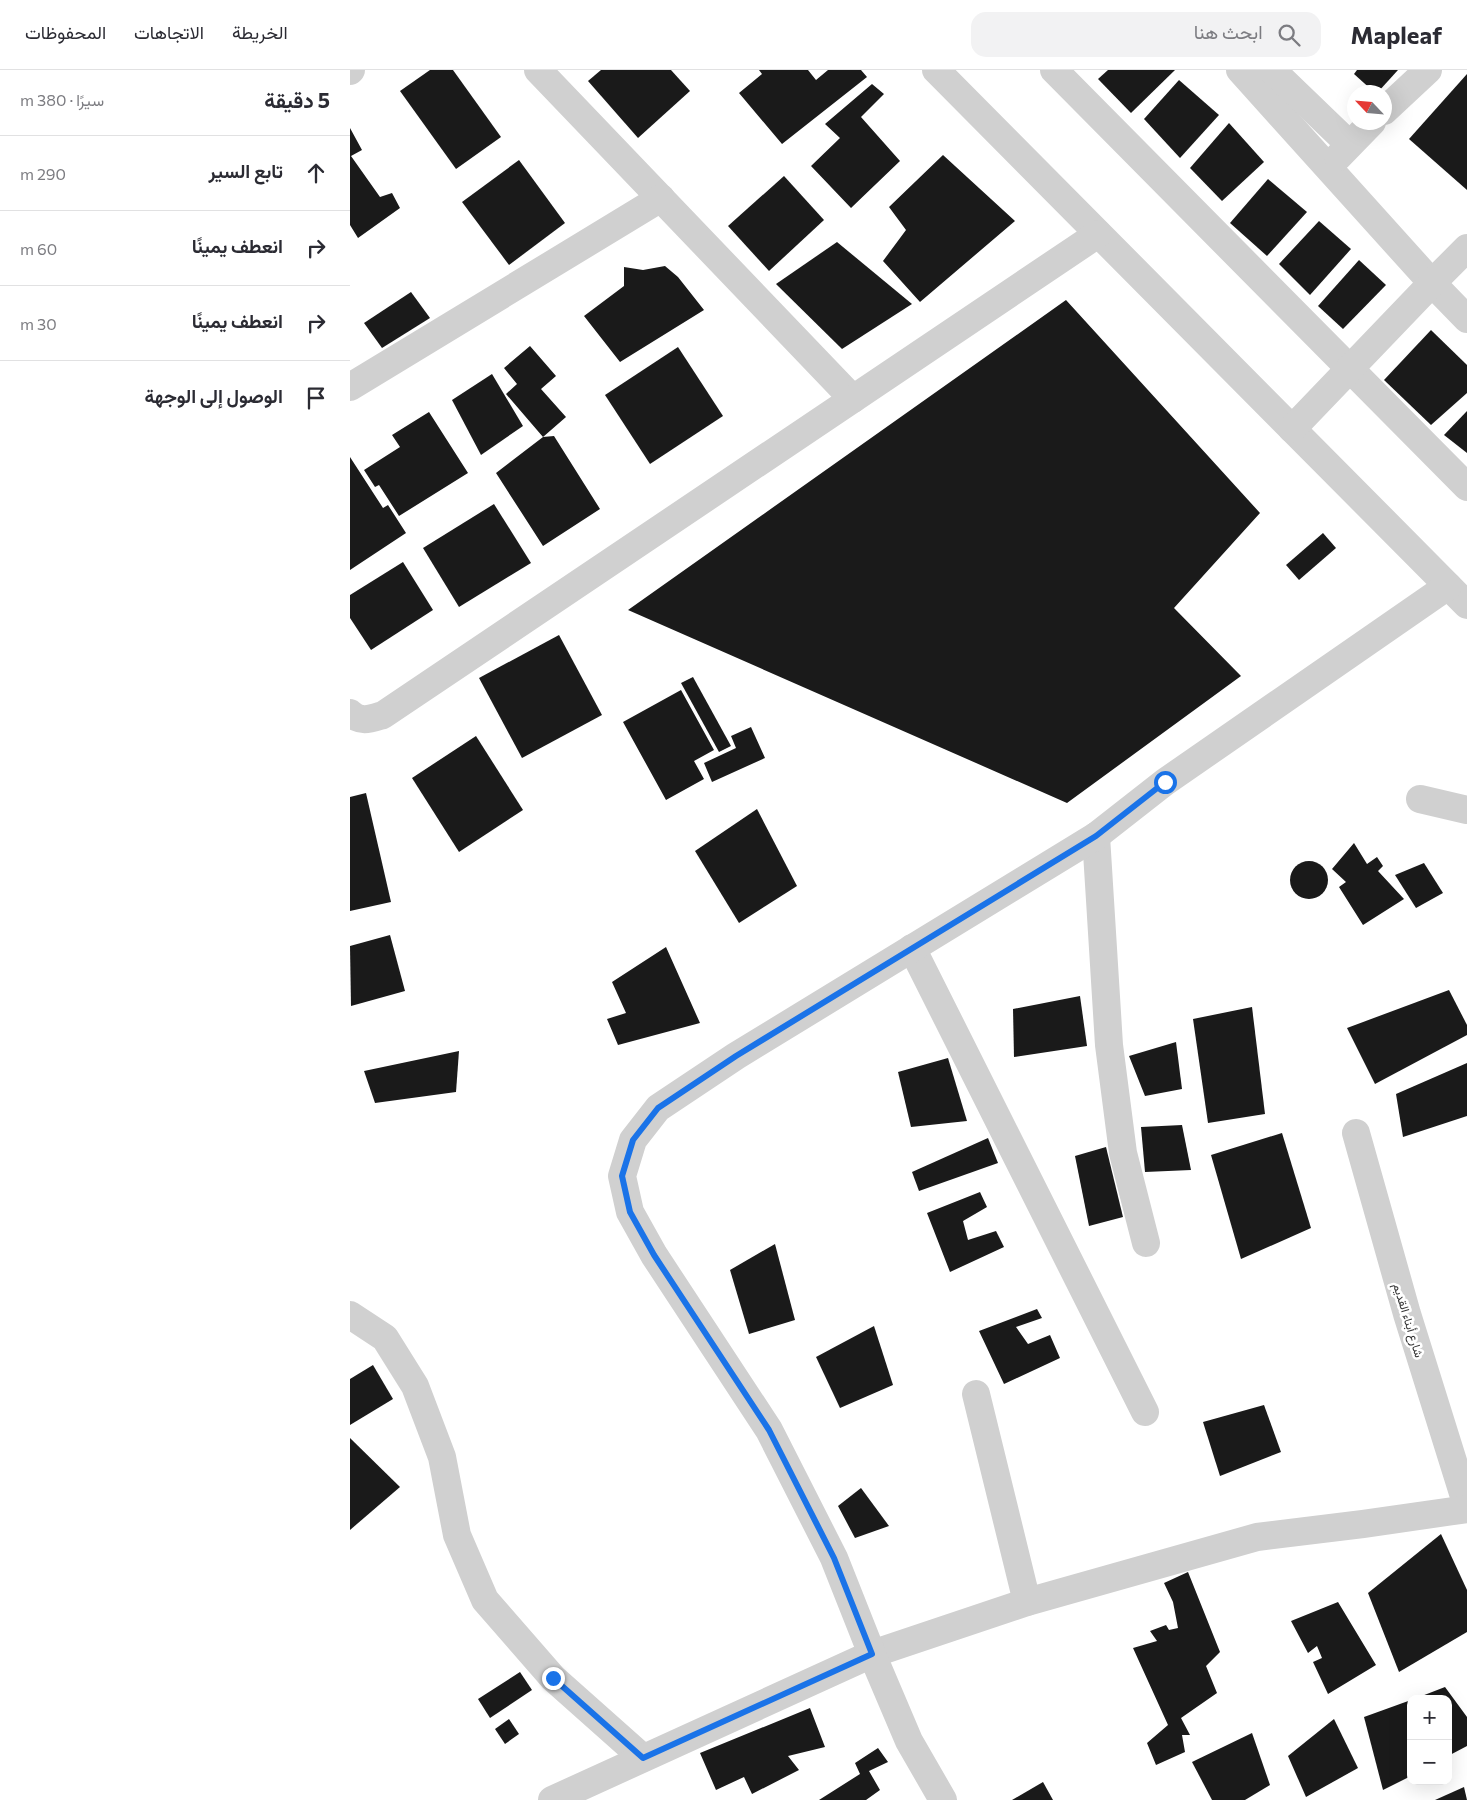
<!DOCTYPE html>
<html lang="ar">
<meta charset="utf-8">
<style>
body{margin:0;font-family:Commissioner,Vazirmatn,sans-serif;background:#f2f2f3;color:#2b2b33;direction:rtl}
.controls{position:absolute;right:15px;bottom:15px;display:grid;overflow:hidden;border-radius:10px;box-shadow:0 5px 20px #0002}
.controls button{width:45px;height:45px;display:grid;place-items:center;padding:0;border:0;border-bottom:1px solid #e1e1e2;background:#fff;color:#2b2b33;font:25px sans-serif}
.compass{position:absolute;left:997px;top:15px;width:45px;height:45px;border-radius:50%;background:#fff;box-shadow:0 5px 20px #0002;rotate:296deg}
.stop{position:absolute;width:15px;height:15px;margin:-11px;border:4px solid #1a73e8;border-radius:50%;background:#fff}
.stop.end{background:#1a73e8;border-color:#fff;box-shadow:0 1px 5px #0008}
.list{margin:0;padding:0;list-style:none}
h2{display:flex;justify-content:space-between;align-items:center;height:65px;margin:0;padding:0 20px;font-size:21px}
h2 small{font-size:16px;font-weight:400;color:#7c7c81}
.list li{display:grid;grid-template-columns:32px 1fr auto;gap:15px;align-items:center;box-sizing:border-box;height:75px;padding:0 20px;border-top:1px solid #e1e1e2}
.list b{display:block;font-size:19px;white-space:nowrap}
.list em{font-size:16px;font-style:normal;color:#7c7c81}
.icon{flex:none;width:28px;height:28px;fill:none;stroke:currentColor;stroke-width:2;stroke-linecap:round;stroke-linejoin:round}
.map{position:relative;flex:none;width:1117px;height:1730px;overflow:hidden;direction:ltr}
header{display:flex;align-items:center;gap:30px;box-sizing:border-box;height:70px;padding:0 25px;background:#fff;border-bottom:1px solid #e1e1e2}
header strong{font-size:24px}
nav{display:flex;gap:28px;margin-inline-start:auto;font-size:18px}
.search{width:350px;height:45px;background:#f2f2f3;display:flex;align-items:center;gap:12px;box-sizing:border-box;padding:0 18px;border-radius:15px;color:#7c7c81;font-size:19px}
main{display:flex}
aside{flex:1;background:#fff}
.map>svg:first-child{display:block}
.building{fill:#1a1a1a}
.lines{fill:none;stroke-linecap:round;stroke-linejoin:round}
.minor{stroke:#d0d0d0;stroke-width:28}
.route{stroke:#1a73e8;stroke-width:6}
.labels{text-anchor:middle;dominant-baseline:central;stroke-width:5;stroke-linejoin:round;paint-order:stroke}
.street-label{font-size:12px;fill:#333;stroke:#fff}
</style>
<header>
<strong>Mapleaf</strong>
<div class="search"><svg class="icon" aria-label="search" viewBox="0 0 24 24"><circle cx="10" cy="10" r="6"/><path d="M15 15l6 6"/></svg>ابحث هنا</div>
<nav><a>الخريطة</a><a>الاتجاهات</a><a>المحفوظات</a></nav>
</header>
<main>
<div class="map">
<svg width="1117" height="1730" viewBox="0 0 1117 1730">
<rect width="100%" height="100%" fill="#fff"/>
<g class="building">
<polygon points="80,0 103,0 151,67 106,99 50,21"/>
<polygon points="251,0 321,0 340,21 288,68 238,11"/>
<polygon points="409,0 458,0 466,10 478,0 511,0 517,7 432,74 389,23 412,4"/>
<polygon points="758,0 825,0 781,43 748,9"/>
<polygon points="1007,0 1048,0 1028,22 1024,22 1004,4"/>
<polygon points="1117,4 1117,120 1059,69"/>
<polygon points="829,10 869,45 830,88 794,49"/>
<polygon points="522,14 534,24 511,47 550,91 501,138 461,96 490,68 475,54"/>
<polygon points="879,53 914,92 872,131 840,98"/>
<polygon points="0,58 12,80 1,86 30,127 42,123 50,138 8,168 0,155"/>
<polygon points="593,85 665,151 570,232 533,191 556,160 539,137"/>
<polygon points="169,90 215,153 159,195 112,132"/>
<polygon points="434,106 474,150 419,201 378,156"/>
<polygon points="918,109 957,142 917,186 880,153"/>
<polygon points="969,151 1001,179 960,225 929,194"/>
<polygon points="487,172 562,234 492,279 426,214"/>
<polygon points="1009,190 1036,215 993,259 968,236"/>
<polygon points="315,196 328,207 354,240 270,292 234,246 274,216 274,197 293,200"/>
<polygon points="61,222 80,248 32,278 14,253"/>
<polygon points="716,230 910,443 824,538 891,606 717,733 278,540"/>
<polygon points="1081,260 1117,295 1117,323 1081,355 1034,310"/>
<polygon points="180,276 206,306 191,319 216,347 193,367 204,366 250,439 193,476 146,403 193,367 156,324 167,314 154,298"/>
<polygon points="328,277 373,346 300,394 255,325"/>
<polygon points="142,304 173,356 131,385 102,330"/>
<polygon points="1117,341 1117,383 1094,365"/>
<polygon points="79,342 118,403 49,446 29,415 25,417 14,400 50,377 42,365"/>
<polygon points="0,387 33,438 38,435 56,463 0,500"/>
<polygon points="144,434 181,493 109,537 73,478"/>
<polygon points="973,463 986,478 949,510 936,495"/>
<polygon points="53,492 83,540 21,580 0,548 0,525"/>
<polygon points="209,565 252,645 172,688 129,608"/>
<polygon points="343,607 381,676 369,682 331,613"/>
<polygon points="331,620 364,680 344,691 354,709 316,730 273,652"/>
<polygon points="401,657 415,688 362,712 354,693 386,678 381,666"/>
<polygon points="126,666 173,740 109,782 62,708"/>
<polygon points="16,723 41,832 0,841 0,727"/>
<polygon points="407,739 447,816 389,853 345,781"/>
<polygon points="1004,773 1017,794 1027,787 1033,796 1028,801 1054,829 1013,855 989,817 996,812 982,799"/>
<circle cx="959" cy="810" r="19"/>
<polygon points="1074,793 1093,823 1066,838 1045,805"/>
<polygon points="40,865 55,921 1,936 0,876"/>
<polygon points="316,877 350,953 268,975 257,949 276,943 262,912"/>
<polygon points="1099,920 1117,955 1117,965 1025,1014 997,958"/>
<polygon points="730,926 737,976 664,987 663,939"/>
<polygon points="902,937 915,1044 858,1053 843,949"/>
<polygon points="826,972 832,1019 795,1026 779,986"/>
<polygon points="109,981 106,1022 25,1033 14,1001"/>
<polygon points="598,988 617,1051 561,1057 548,1002"/>
<polygon points="1117,993 1117,1046 1053,1067 1046,1024"/>
<polygon points="832,1055 841,1100 795,1102 791,1057"/>
<polygon points="932,1063 961,1158 891,1189 861,1085"/>
<polygon points="638,1068 648,1093 569,1121 562,1102"/>
<polygon points="756,1077 773,1147 739,1156 725,1086"/>
<polygon points="630,1122 637,1137 613,1151 618,1170 646,1161 654,1177 600,1202 577,1143"/>
<polygon points="425,1174 445,1250 399,1264 380,1200"/>
<polygon points="687,1239 692,1248 666,1257 678,1274 700,1265 710,1288 654,1314 629,1261"/>
<polygon points="524,1256 543,1315 490,1338 466,1287"/>
<polygon points="23,1295 43,1329 0,1355 0,1309"/>
<polygon points="914,1335 931,1382 870,1406 853,1352"/>
<polygon points="0,1368 50,1417 0,1460"/>
<polygon points="511,1418 539,1456 505,1468 488,1436"/>
<polygon points="1091,1464 1117,1520 1117,1562 1049,1602 1018,1523"/>
<polygon points="838,1502 870,1582 856,1596 867,1623 831,1648 840,1665 832,1665 835,1682 806,1695 797,1673 818,1655 783,1578 807,1571 800,1561 816,1555 819,1560 828,1558 823,1532 814,1513"/>
<polygon points="988,1532 1026,1595 978,1624 963,1592 972,1588 967,1576 958,1583 941,1551"/>
<polygon points="170,1602 182,1620 140,1648 128,1629"/>
<polygon points="1095,1617 1117,1647 1117,1676 1098,1686 1098,1629 1064,1629"/>
<polygon points="1061,1630 1061,1706 1033,1720 1014,1647"/>
<polygon points="460,1638 475,1677 438,1686 449,1700 402,1724 394,1707 366,1720 350,1683"/>
<polygon points="159,1649 169,1664 155,1674 145,1659"/>
<polygon points="984,1649 1008,1698 956,1727 938,1686"/>
<polygon points="902,1663 920,1715 895,1730 862,1730 842,1692"/>
<polygon points="528,1678 538,1692 519,1701 530,1720 516,1730 469,1730 510,1704 505,1693"/>
<polygon points="693,1712 703,1730 662,1730"/>
<polygon points="1114,1717 1117,1730 1085,1730"/>
</g>
<g class="lines">
<g class="minor">
<polyline points="188,0 503,329"/>
<polyline points="586,0 1117,535"/>
<polyline points="704,0 1117,417"/>
<polyline points="890,0 1082,213 1117,249"/>
<polyline points="922,0 999,74"/>
<polyline points="0,1 1,0"/>
<polyline points="1034,41 1078,0"/>
<polyline points="988,87 1022,52"/>
<polyline points="0,317 311,128"/>
<polyline points="942,359 1082,213 1117,178"/>
<path d="M0,643C11,653 20,649 33,645L748,164"/>
<polyline points="1070,729 1117,740"/>
<polyline points="746,766 759,975 773,1083 796,1173"/>
<polyline points="562,878 795,1342"/>
<polyline points="1006,1063 1057,1244 1117,1436"/>
<polyline points="0,1245 35,1268 65,1316 92,1387 107,1465 135,1530 203,1608 293,1688"/>
<polyline points="626,1324 677,1532"/>
<polyline points="202,1730 522,1584 677,1532 907,1467 1013,1454 1117,1439"/>
<polyline points="593,1730 559,1671 522,1584 484,1488 419,1360 304,1185 280,1142 272,1106 283,1070 308,1038 386,986 746,766 815,712 1098,516"/>
</g>
</g>
<g class="lines">
<polyline class="route" points="203,1608 293,1688 522,1584 484,1488 419,1360 304,1185 280,1142 272,1106 283,1070 308,1038 386,986 746,766 815,712"/>
</g>
<g class="labels">
<g class="street-label">
<text transform="translate(1059 1250) rotate(73)">شارع أبناء القديم</text>
</g>
</g>
</svg>
<div class="controls">
<button>+</button>
<button>−</button>
</div>
<svg class="compass" viewBox="-18 -18 36 36"><path d="M0-13l5 13h-10z" fill="#e53935"/><path d="M0 13l5-13h-10z" fill="#7c7c81"/></svg>
<div class="stop" style="left:815px;top:712px"></div>
<div class="stop end" style="left:203px;top:1608px"></div>
</div>
<aside>
<h2>5 دقيقة<small>سيرًا · 380 m</small></h2>
<ul class="list">
<li><svg class="icon" aria-label="ahead" viewBox="0 0 24 24"><path d="M12 20V5M6 11l6-6 6 6"/></svg><div><b>تابع السير</b></div><em>290 m</em></li>
<li><svg class="icon" aria-label="right" viewBox="0 0 24 24"><path d="M7 20v-9h11M14 6l5 5-5 5"/></svg><div><b>انعطف يمينًا</b></div><em>60 m</em></li>
<li><svg class="icon" aria-label="right" viewBox="0 0 24 24"><path d="M7 20v-9h11M14 6l5 5-5 5"/></svg><div><b>انعطف يمينًا</b></div><em>30 m</em></li>
<li><svg class="icon" aria-label="arrive" viewBox="0 0 24 24"><path d="M6 21V4h12l-3 4 3 4H6"/></svg><div><b>الوصول إلى الوجهة</b></div></li>
</ul>
</aside>
</main>
